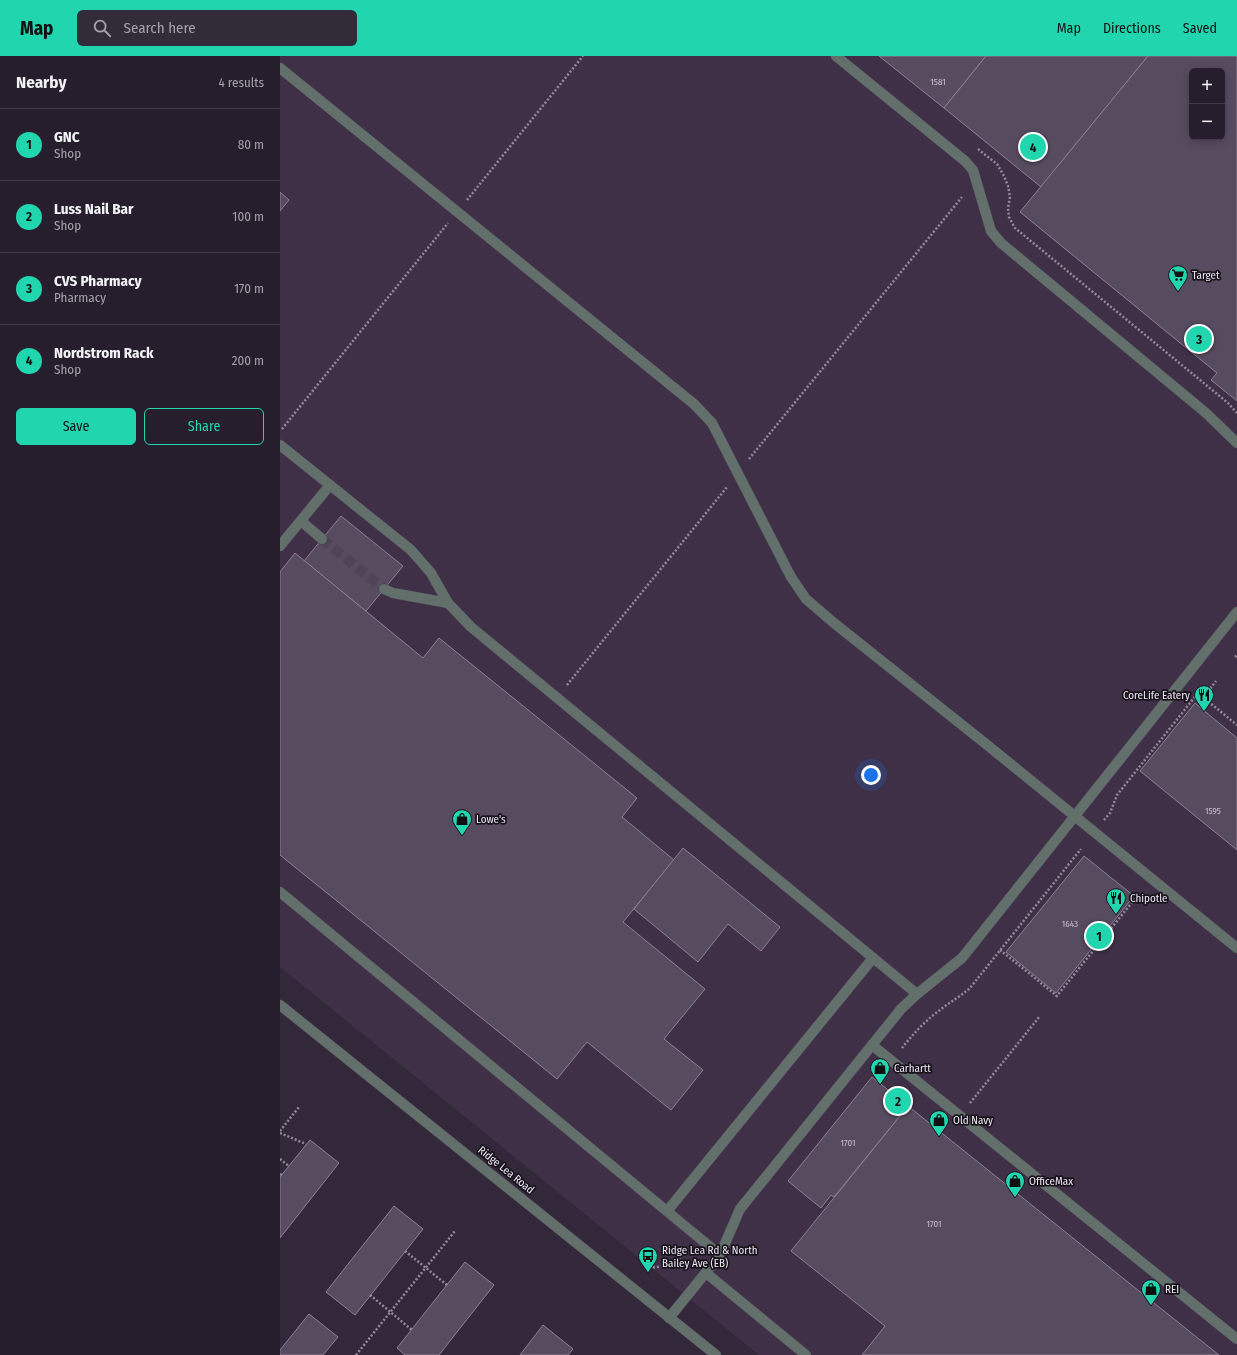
<!DOCTYPE html>
<meta charset="utf-8">
<style>
body{margin:0;font-family:"Fira Sans Condensed",sans-serif;background:#322b38;color:#f1f3f6}
.controls{position:absolute;right:12px;top:12px;display:grid;overflow:hidden;border-radius:6px;box-shadow:0 2px 10px #0003}
.controls button{width:36px;height:36px;display:grid;place-items:center;padding:0;border:0;border-bottom:1px solid #423c48;background:#261e2c;color:#f1f3f6;font:20px sans-serif}
.you{position:absolute;left:591px;top:719px;width:14px;height:14px;margin:-10px;border:3px solid #fff;border-radius:50%;background:#1a73e8;box-shadow:0 0 0 6px #1a73e833}
.badge{display:grid;place-items:center;width:26px;height:26px;border-radius:50%;background:#21d5af;color:#111;font-size:13px;font-weight:700}
.pin{position:absolute;translate:-50% -50%;border:2px solid #fff;box-shadow:0 1px 4px #0006}
.list{margin:0;padding:0;list-style:none}
h2{display:flex;justify-content:space-between;align-items:center;height:52px;margin:0;padding:0 16px;font-size:17px}
h2 small{font-size:13px;font-weight:400;color:#a4a2a9}
.list li{display:grid;grid-template-columns:26px 1fr auto;gap:12px;align-items:center;box-sizing:border-box;height:72px;padding:0 16px;border-top:1px solid #423c48}
.list b{display:block;font-size:15px;white-space:nowrap}
.list p{margin:0;font-size:13px;white-space:nowrap;color:#a4a2a9}
.list em{font-size:13px;font-style:normal;color:#a4a2a9}
.actions{display:flex;gap:8px;padding:12px 16px}
.actions a{flex:1;padding:9px 0;border:1px solid #21d5af;border-radius:6px;text-align:center;font-size:14px;color:#21d5af}
.actions .main{background:#21d5af;color:#111}
.icon{flex:none;width:22px;height:22px;fill:none;stroke:currentColor;stroke-width:2;stroke-linecap:round;stroke-linejoin:round}
.map{position:relative;flex:none;width:957px;height:1299px;overflow:hidden}
header{display:flex;align-items:center;gap:24px;box-sizing:border-box;height:56px;padding:0 20px;background:#21d5af;color:#111}
header strong{font-size:19px}
nav{display:flex;gap:22px;margin-inline-start:auto;font-size:14px}
.search{width:280px;height:36px;background:#322b38;display:flex;align-items:center;gap:10px;box-sizing:border-box;padding:0 14px;border-radius:6px;color:#a4a2a9;font-size:15px}
main{display:flex}
aside{flex:1;background:#261e2c}
.map>svg:first-child{display:block}
.built{fill:#3f3047;fill-rule:evenodd}
.building{fill:#574b5f;stroke:#8d8096;fill-rule:evenodd}
.lines{fill:none;stroke-linecap:round;stroke-linejoin:round}
.minor-tunnel{stroke:#4f4456;stroke-width:10;stroke-dasharray:10 5;stroke-linecap:butt}
.minor-casing{stroke:#4d4354;stroke-width:11}
.path{stroke:#938a99;stroke-width:2.5;stroke-dasharray:2 2;stroke-linecap:butt}
.minor{stroke:#626f6b;stroke-width:10}
.labels{text-anchor:middle;dominant-baseline:central;stroke-width:3.5;stroke-linejoin:round;paint-order:stroke}
.number-label{font-size:9px;fill:#c8bfcd}
.poi-label{font-size:11px;fill:#ede6f2;stroke:#18131b;text-anchor:start}
.street-label{font-size:11px;fill:#ede6f2;stroke:#18131b}
</style>
<header>
<strong>Map</strong>
<div class="search"><svg class="icon" aria-label="search" viewBox="0 0 24 24"><circle cx="10" cy="10" r="6"/><path d="M15 15l6 6"/></svg>Search here</div>
<nav><a>Map</a><a>Directions</a><a>Saved</a></nav>
</header>
<main>
<aside>
<h2>Nearby<small>4 results</small></h2>
<ul class="list">
<li><span class="badge">1</span><div><b>GNC</b><p>Shop</p></div><em>80 m</em></li>
<li><span class="badge">2</span><div><b>Luss Nail Bar</b><p>Shop</p></div><em>100 m</em></li>
<li><span class="badge">3</span><div><b>CVS Pharmacy</b><p>Pharmacy</p></div><em>170 m</em></li>
<li><span class="badge">4</span><div><b>Nordstrom Rack</b><p>Shop</p></div><em>200 m</em></li>
</ul>
<div class="actions"><a class="main">Save</a><a>Share</a></div>
</aside>
<div class="map">
<svg width="957" height="1299" viewBox="0 0 957 1299">
<rect width="100%" height="100%" fill="#33283a"/>
<path class="built" d="M0,0H957V1299H479L0,911ZM912,15H942V81H912Z"/>
<g class="building">
<polygon points="599,0 706,0 664,52"/>
<polygon points="706,0 868,0 761,131 664,52"/>
<path d="M868,0H957V345L931,324L937,317L740,156ZM912,15H942V81H912Z"/>
<polygon points="0,136 9,144 0,155"/>
<polygon points="61,460 123,510 86,555 24,505"/>
<polygon points="15,497 143,602 159,582 357,742 342,761 394,804 343,866 425,933 384,983 423,1014 391,1054 307,986 277,1023 0,799 0,516"/>
<polygon points="915,647 957,682 957,794 860,715"/>
<polygon points="403,792 500,871 481,895 448,868 418,906 354,853"/>
<polygon points="804,800 854,840 776,937 726,896"/>
<polygon points="592,1021 628,1050 554,1141 551,1139 541,1152 508,1125"/>
<polygon points="628,1050 939,1299 582,1299 605,1270 511,1195"/>
<polygon points="30,1084 59,1107 0,1182 0,1121"/>
<polygon points="114,1150 143,1173 75,1259 46,1236"/>
<polygon points="185,1206 214,1229 159,1299 125,1299 117,1292"/>
<polygon points="29,1258 58,1281 43,1299 0,1299 0,1294"/>
<polygon points="263,1269 293,1293 288,1299 240,1299"/>
</g>
<g class="lines">
<polyline class="minor-tunnel" points="42,483 104,533"/>
<g class="minor-casing">
<g id="minor">
<polyline points="556,0 685,105 693,114 711,175 721,187 926,357 957,387"/>
<polyline points="0,12 414,348 432,367 511,521 526,543 554,567 706,688 957,892"/>
<polyline points="0,389 131,494 151,517 168,547 191,571 637,938"/>
<polyline points="21,465 42,483"/>
<polyline points="0,490 50,429"/>
<polyline points="104,533 113,537 168,547"/>
<polyline points="0,836 440,1199"/>
<polyline points="0,949 436,1299"/>
<polyline points="592,989 957,1283"/>
<polyline points="388,1154 593,902"/>
<polyline points="426,1217 526,1299"/>
<polyline points="389,1262 440,1199 460,1153 481,1127 621,953 637,938 682,902 957,556"/>
</g>
</g>
<g class="path">
<polyline points="698,93 717,108 724,120 728,130 730,141 728,152 729,161 735,172 948,347 957,357"/>
<polyline points="187,144 303,0"/>
<polyline points="2,373 168,167"/>
<polyline points="469,403 682,141"/>
<polyline points="955,601 957,599"/>
<polyline points="287,629 447,431"/>
<polyline points="923,642 936,625"/>
<polyline points="824,764 830,757 837,739 918,637 957,669"/>
<polyline points="720,894 777,940"/>
<polyline points="776,941 858,839"/>
<path d="M622,992C633,978 646,964 660,954C670,946 681,940 690,932L801,793"/>
<polyline points="690,1047 760,960"/>
<polyline points="0,1075 19,1051"/>
<polyline points="0,1077 26,1088"/>
<polyline points="0,1103 9,1110"/>
<polyline points="0,1118 2,1119"/>
<polyline points="125,1195 167,1229"/>
<polyline points="369,1212 392,1209 401,1201"/>
<polyline points="90,1239 132,1274"/>
<polyline points="76,1299 175,1175"/>
</g>
<use href="#minor" class="minor"/>
</g>
<defs>
<g id="supermarket-pin" transform="scale(1)"><path d="M0 17L-7.5 6A9.5 9.5 0 1 1 7.5 6Z" fill="#21d5af" stroke="#18131b"/><path d="M-6-5.5h2.5l.6 2H6L4.5 2H-2.5L-4.4-4H-6ZM-1.5 3.2a1.3 1.3 0 1 0 .1 0ZM3 3.2a1.3 1.3 0 1 0 .1 0Z" fill="#111"/></g>
<g id="restaurant-pin" transform="scale(1)"><path d="M0 17L-7.5 6A9.5 9.5 0 1 1 7.5 6Z" fill="#21d5af" stroke="#18131b"/><path d="M-5-6h1v4h1v-4h1v4h1v-4h1v5L-1.5 .5V6h-2V.5L-5-1ZM5-6V6H3V1.5H1.5Q1.5-4 5-6Z" fill="#111"/></g>
<g id="shop-pin" transform="scale(1)"><path d="M0 17L-7.5 6A9.5 9.5 0 1 1 7.5 6Z" fill="#21d5af" stroke="#18131b"/><path d="M-5-2.5h2.3a2.7 3.5 0 0 1 5.4 0H5L5.5 6h-11ZM-1.5-2.5h3a1.5 2.3 0 0 0-3 0Z" fill="#111"/></g>
<g id="bus-pin" transform="scale(1)"><path d="M0 17L-7.5 6A9.5 9.5 0 1 1 7.5 6Z" fill="#21d5af" stroke="#18131b"/><path d="M-5-6H5V4H4V6H2V4H-2V6H-4V4H-5ZM-3.5-4V0h7V-4ZM-3.5 1.2v1.5H-2V1.2ZM2 1.2v1.5H3.5V1.2Z" fill="#111"/></g>
</defs>
<g fill-rule="evenodd">
<use href="#supermarket-pin" x="898" y="219"/>
<use href="#restaurant-pin" x="924" y="639"/>
<use href="#shop-pin" x="182" y="763"/>
<use href="#restaurant-pin" x="836" y="842"/>
<use href="#shop-pin" x="600" y="1012"/>
<use href="#shop-pin" x="659" y="1064"/>
<use href="#shop-pin" x="735" y="1125"/>
<use href="#bus-pin" x="368" y="1200"/>
<use href="#shop-pin" x="871" y="1233"/>
</g>
<g class="labels">
<g class="number-label">
<text x="658" y="26">1581</text>
<text x="933" y="755">1595</text>
<text x="790" y="868">1643</text>
<text x="568" y="1087">1701</text>
<text x="654" y="1168">1701</text>
</g>
<g class="poi-label">
<text x="912" y="219">Target</text>
<text x="910" y="639" text-anchor="end">CoreLife Eatery</text>
<text x="196" y="763">Lowe's</text>
<text x="850" y="842">Chipotle</text>
<text x="614" y="1012">Carhartt</text>
<text x="673" y="1064">Old Navy</text>
<text x="749" y="1125">OfficeMax</text>
<text x="382" y="1194">Ridge Lea Rd &amp; North<tspan x="382" dy="13">Bailey Ave (EB)</tspan></text>
<text x="885" y="1233">REI</text>
</g>
<g class="street-label">
<text transform="translate(226 1114) rotate(39)">Ridge Lea Road</text>
</g>
</g>
</svg>
<div class="controls">
<button>+</button>
<button>−</button>
</div>
<div class="you"></div>
<div class="pin badge" style="left:819px;top:880px">1</div>
<div class="pin badge" style="left:618px;top:1045px">2</div>
<div class="pin badge" style="left:919px;top:283px">3</div>
<div class="pin badge" style="left:753px;top:91px">4</div>
</div>
</main>
